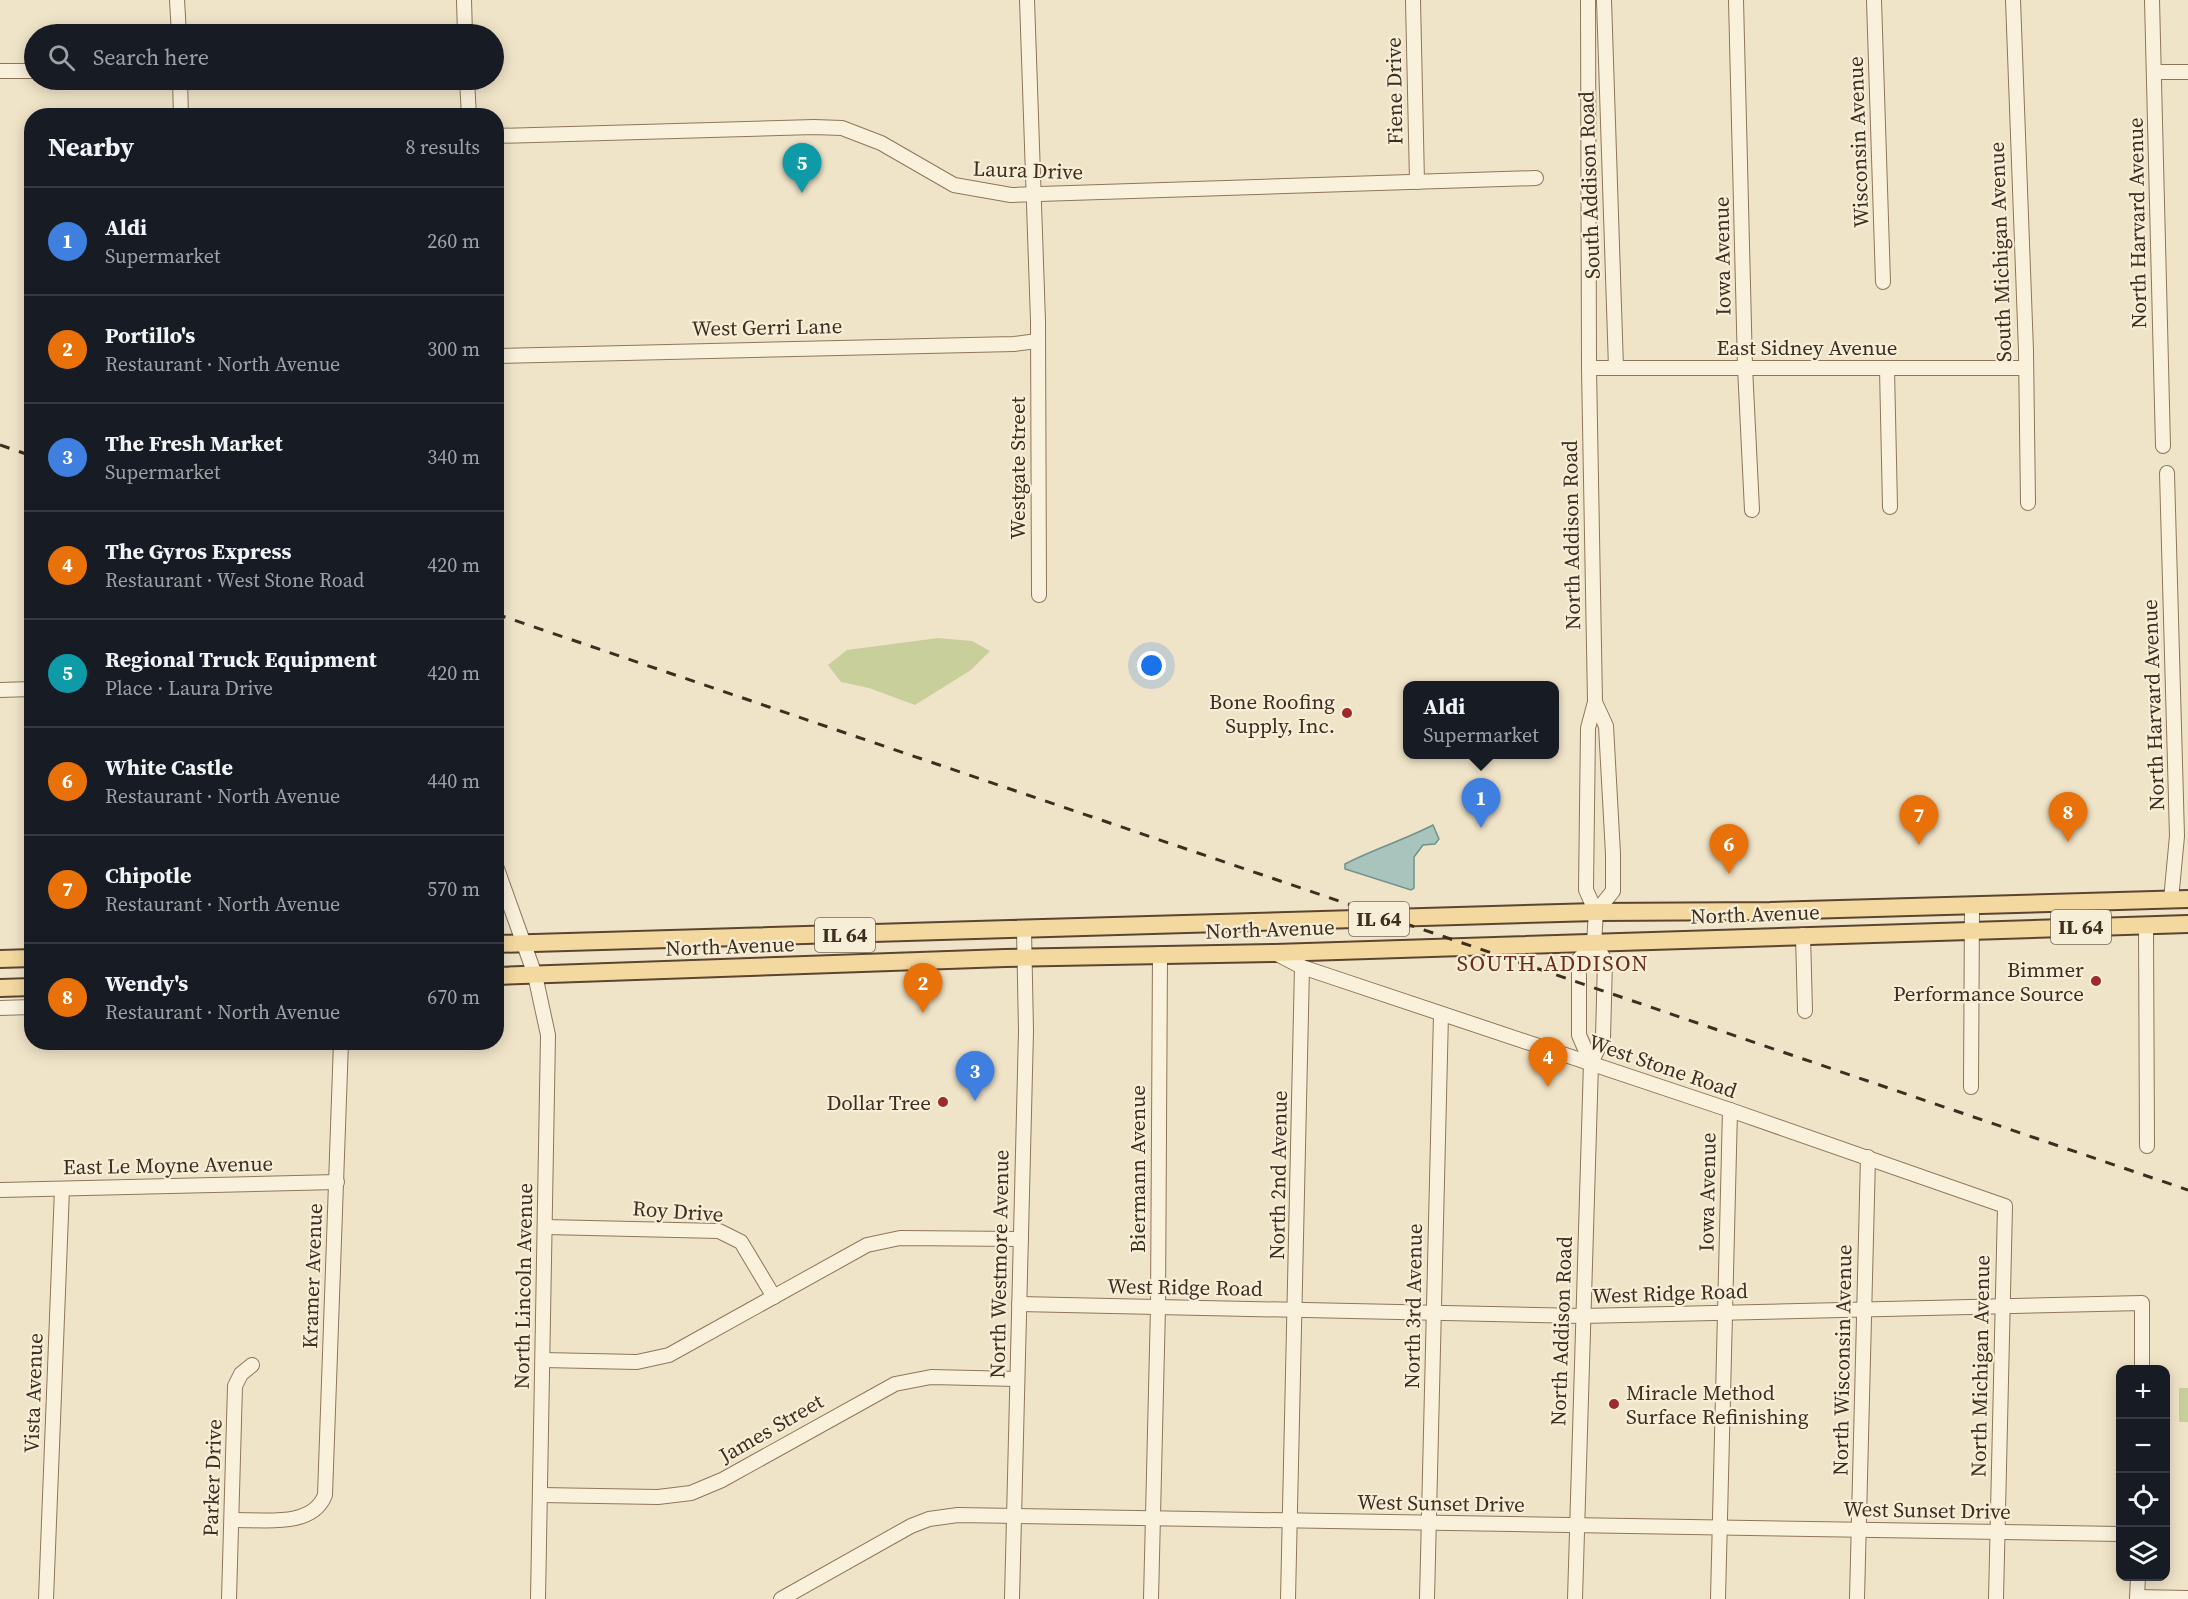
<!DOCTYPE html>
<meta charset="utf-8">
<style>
body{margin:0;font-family:"Source Serif 4",serif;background:#242831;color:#f1f3f6}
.controls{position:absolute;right:18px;bottom:18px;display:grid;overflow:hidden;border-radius:12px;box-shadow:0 3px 15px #0003}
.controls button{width:54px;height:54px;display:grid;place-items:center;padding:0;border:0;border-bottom:2px solid #363941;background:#171b24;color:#f1f3f6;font:30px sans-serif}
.you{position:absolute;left:1152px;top:666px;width:21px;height:21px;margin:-15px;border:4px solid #fff;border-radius:50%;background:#1a73e8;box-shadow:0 0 0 9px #1a73e833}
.badge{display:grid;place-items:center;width:39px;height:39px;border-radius:50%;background:#cc999b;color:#fff;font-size:20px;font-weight:700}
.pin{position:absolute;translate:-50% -50px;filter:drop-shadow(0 2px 3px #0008)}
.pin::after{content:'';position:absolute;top:32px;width:21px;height:18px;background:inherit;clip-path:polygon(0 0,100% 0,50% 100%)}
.popup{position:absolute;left:1403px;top:681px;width:156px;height:78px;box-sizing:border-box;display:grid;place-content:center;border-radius:12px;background:#171b24;filter:drop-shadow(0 2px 4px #0005);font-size:20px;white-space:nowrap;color:#9ea1a6}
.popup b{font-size:22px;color:#f1f3f6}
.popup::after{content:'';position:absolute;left:50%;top:100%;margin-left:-12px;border:12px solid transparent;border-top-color:#171b24}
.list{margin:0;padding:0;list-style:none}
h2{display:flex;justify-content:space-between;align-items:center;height:78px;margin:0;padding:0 24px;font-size:26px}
h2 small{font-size:20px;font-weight:400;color:#9ea1a6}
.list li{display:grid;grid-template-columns:39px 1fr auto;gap:18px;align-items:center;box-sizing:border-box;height:108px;padding:0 24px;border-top:2px solid #363941}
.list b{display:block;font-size:22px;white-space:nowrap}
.list p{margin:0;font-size:20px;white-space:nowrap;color:#9ea1a6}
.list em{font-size:20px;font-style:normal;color:#9ea1a6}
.icon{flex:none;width:33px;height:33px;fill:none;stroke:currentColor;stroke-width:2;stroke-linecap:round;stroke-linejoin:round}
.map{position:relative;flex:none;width:2188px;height:1599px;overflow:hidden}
.search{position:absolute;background:#171b24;box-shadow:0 3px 15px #0003;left:24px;top:24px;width:480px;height:66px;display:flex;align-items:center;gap:15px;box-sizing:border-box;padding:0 21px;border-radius:33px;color:#9ea1a6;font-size:22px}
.panel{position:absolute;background:#171b24;box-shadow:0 3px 15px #0003;left:24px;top:108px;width:480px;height:942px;border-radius:24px}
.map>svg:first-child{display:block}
.green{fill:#c9cf9b}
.water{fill:#a9c4bc;stroke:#6f938a;stroke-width:1.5}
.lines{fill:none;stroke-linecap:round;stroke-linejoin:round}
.minor-casing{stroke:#8d765c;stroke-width:16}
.major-casing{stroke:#5b4430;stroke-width:20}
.minor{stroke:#faf1dc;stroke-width:14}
.major{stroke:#f3d9a0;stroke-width:16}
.rail{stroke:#3d2e20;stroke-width:3;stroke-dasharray:10 10;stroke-linecap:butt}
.poi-dot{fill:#9e2a2b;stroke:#f7eed8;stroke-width:2}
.labels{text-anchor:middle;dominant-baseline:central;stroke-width:4.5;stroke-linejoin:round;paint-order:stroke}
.shield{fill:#f7eed8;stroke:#756857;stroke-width:1.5}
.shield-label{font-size:20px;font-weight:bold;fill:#3d2e20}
.street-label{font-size:21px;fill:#3d2e20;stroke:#f7eed8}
.poi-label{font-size:21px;fill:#3d2e20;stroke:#f7eed8;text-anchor:end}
.neighbourhood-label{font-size:22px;letter-spacing:1.5px;fill:#6b2e1e;stroke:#f7eed8}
</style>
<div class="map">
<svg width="2188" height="1599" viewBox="0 0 2188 1599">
<rect width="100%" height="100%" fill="#f0e4c8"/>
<g class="green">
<polygon points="938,638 972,641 990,651 971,670 915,705 869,688 841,682 828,665 847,650"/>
<rect x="2179" y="1388" width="9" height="34"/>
</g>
<path class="water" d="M1433,825L1439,839L1435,844L1423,845L1414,857V888L1411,890L1345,869V864C1374,849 1404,840 1433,825Z"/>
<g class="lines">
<g class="minor-casing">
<g id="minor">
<polyline points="177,0 179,34"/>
<polyline points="464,0 465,34"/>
<polyline points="1027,0 1038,321 1039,595"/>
<polyline points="1413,0 1417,182"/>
<polyline points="1604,0 1616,368"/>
<polyline points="1736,0 1745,367 1752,510"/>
<polyline points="1874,0 1883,282"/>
<polyline points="2013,0 2026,351 2028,503"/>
<polyline points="2152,0 2163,446"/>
<polyline points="0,71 34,71"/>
<polyline points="2154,72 2188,72"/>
<polyline points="180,80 181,116"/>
<polyline points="467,80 469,116"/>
<polyline points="496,136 814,127 842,128 881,143 954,185 1011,195 1536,178"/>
<polyline points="496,356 1014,344 1037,341"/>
<polyline points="1589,368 2025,368"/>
<polyline points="1887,369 1890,507"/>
<polyline points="2167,473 2177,836 2171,900"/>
<polyline points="0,690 32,689"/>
<polyline points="1595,702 1606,726 1613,854 1613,891 1596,912"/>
<polyline points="496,866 535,975 548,1035 538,1599"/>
<polyline points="2146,925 2147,1146"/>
<polyline points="1803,935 1805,1011"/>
<polyline points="1275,953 1302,967 1730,1110 2005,1206 1996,1599"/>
<polyline points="0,1008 32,1007"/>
<polyline points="1591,1063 1579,1035 1579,959 1594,943"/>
<polyline points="1971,1087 1972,905"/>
<polyline points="0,1190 337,1182"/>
<polyline points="546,1227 719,1231 741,1242 774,1297"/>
<polyline points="1019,1304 1582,1316 2142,1303 2142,1370"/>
<polyline points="543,1360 637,1362 669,1355 867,1245 900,1238 1021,1239"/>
<polyline points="540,1495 658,1497 691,1493 722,1480 895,1384 931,1377 1017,1379"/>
<path d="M232,1520C261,1519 312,1529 325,1495L341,1042"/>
<polyline points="2137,1597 2188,1598"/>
<polyline points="46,1599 62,1189"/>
<polyline points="229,1599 235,1386 241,1374 252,1365"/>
<polyline points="781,1599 911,1526 929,1519 958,1515 2120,1534"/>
<polyline points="1012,1599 1026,1031 1024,930"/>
<polyline points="1151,1599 1158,1307 1160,954"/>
<polyline points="1288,1599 1302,967"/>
<polyline points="1427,1599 1441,1014"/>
<polyline points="1575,1599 1591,1063 1603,1038 1605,960 1594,943 1596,912 1586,890 1588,728 1595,702 1589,368 1588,0"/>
<polyline points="1718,1599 1730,1110"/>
<polyline points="1857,1599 1868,1157"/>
<polyline points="2137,1599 2138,1576"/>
</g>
</g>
<g class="major-casing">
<g id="major">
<polyline points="496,944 1596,912 1770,911 2188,899"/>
<polyline points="0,959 32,958"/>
<polyline points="496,976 1005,958 1275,953 2188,924"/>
<polyline points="0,988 32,987"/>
</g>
</g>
<use href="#minor" class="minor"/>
<use href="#major" class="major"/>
<g class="rail">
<polyline points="0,445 32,456"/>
<polyline points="496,614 2188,1190"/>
</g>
</g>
<g class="poi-dot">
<circle cx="1347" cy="713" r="6"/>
<circle cx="2096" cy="981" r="6"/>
<circle cx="943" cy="1102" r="6"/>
<circle cx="1614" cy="1404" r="6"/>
</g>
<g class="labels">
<g class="shield">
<rect x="1349" y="902" width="60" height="34" rx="4.5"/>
<rect x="2051" y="910" width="60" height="34" rx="4.5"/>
<rect x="815" y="918" width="60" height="34" rx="4.5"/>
</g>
<g class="shield-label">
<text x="1379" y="919">IL 64</text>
<text x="2081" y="927">IL 64</text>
<text x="845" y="935">IL 64</text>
</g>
<g class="street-label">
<text transform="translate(1394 91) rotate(-91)">Fiene Drive</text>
<text transform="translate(1858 142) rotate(-92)">Wisconsin Avenue</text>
<text transform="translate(1028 170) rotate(2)">Laura Drive</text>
<text transform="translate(1589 185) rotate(-92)">South Addison Road</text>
<text transform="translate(2137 223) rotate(-91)">North Harvard Avenue</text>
<text transform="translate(2000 252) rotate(-92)">South Michigan Avenue</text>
<text transform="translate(1722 256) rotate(-91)">Iowa Avenue</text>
<text transform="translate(767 327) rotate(-1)">West Gerri Lane</text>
<text x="1807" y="347">East Sidney Avenue</text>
<text transform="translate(1017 468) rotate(-90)">Westgate Street</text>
<text transform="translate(1571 535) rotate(-91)">North Addison Road</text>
<text transform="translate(2153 705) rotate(-92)">North Harvard Avenue</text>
<text transform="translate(1755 914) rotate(-2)">North Avenue</text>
<text transform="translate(1270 929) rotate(-2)">North Avenue</text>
<text transform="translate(730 946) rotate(-2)">North Avenue</text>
<text transform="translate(1663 1066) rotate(19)">West Stone Road</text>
<text transform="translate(168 1165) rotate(-1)">East Le Moyne Avenue</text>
<text transform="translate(1137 1169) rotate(-90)">Biermann Avenue</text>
<text transform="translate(1278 1175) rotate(-89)">North 2nd Avenue</text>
<text transform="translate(1707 1192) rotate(-89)">Iowa Avenue</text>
<text transform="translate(678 1211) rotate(4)">Roy Drive</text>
<text transform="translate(999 1264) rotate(-89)">North Westmore Avenue</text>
<text transform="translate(312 1276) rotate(-88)">Kramer Avenue</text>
<text transform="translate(523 1286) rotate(-89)">North Lincoln Avenue</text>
<text transform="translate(1185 1287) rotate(1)">West Ridge Road</text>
<text transform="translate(1670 1293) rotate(-2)">West Ridge Road</text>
<text transform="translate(1413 1306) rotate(-89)">North 3rd Avenue</text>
<text transform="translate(1561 1331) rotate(-88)">North Addison Road</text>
<text transform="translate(1842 1360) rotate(-89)">North Wisconsin Avenue</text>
<text transform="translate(1980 1366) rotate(-89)">North Michigan Avenue</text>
<text transform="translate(33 1393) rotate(-88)">Vista Avenue</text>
<text transform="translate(771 1428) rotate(-30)">James Street</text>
<text transform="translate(212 1478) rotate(-88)">Parker Drive</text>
<text transform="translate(1441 1503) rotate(1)">West Sunset Drive</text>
<text transform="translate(1927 1510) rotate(1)">West Sunset Drive</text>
</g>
<g class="poi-label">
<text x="1335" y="701">Bone Roofing<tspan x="1335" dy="24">Supply, Inc.</tspan></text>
<text x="2084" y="969">Bimmer<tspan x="2084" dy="24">Performance Source</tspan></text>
<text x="931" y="1102">Dollar Tree</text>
<text x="1626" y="1392" text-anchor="start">Miracle Method<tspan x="1626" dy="24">Surface Refinishing</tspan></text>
</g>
<g class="neighbourhood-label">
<text x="1553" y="963">SOUTH ADDISON</text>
</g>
</g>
</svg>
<div class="controls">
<button>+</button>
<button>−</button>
<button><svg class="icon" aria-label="locate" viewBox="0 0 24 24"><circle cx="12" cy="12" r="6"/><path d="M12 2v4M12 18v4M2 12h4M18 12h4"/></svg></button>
<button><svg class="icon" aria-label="layers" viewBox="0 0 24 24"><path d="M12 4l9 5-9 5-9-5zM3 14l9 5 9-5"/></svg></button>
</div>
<div class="you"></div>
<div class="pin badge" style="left:1481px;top:828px;background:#3f7fe0">1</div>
<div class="popup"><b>Aldi</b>Supermarket</div>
<div class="pin badge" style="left:923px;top:1013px;background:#e8710a">2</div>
<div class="pin badge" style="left:975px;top:1101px;background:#3f7fe0">3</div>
<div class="pin badge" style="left:1548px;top:1087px;background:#e8710a">4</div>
<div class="pin badge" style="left:802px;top:193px;background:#0f9aa8">5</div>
<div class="pin badge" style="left:1729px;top:874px;background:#e8710a">6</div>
<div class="pin badge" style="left:1919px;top:845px;background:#e8710a">7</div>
<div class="pin badge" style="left:2068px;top:842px;background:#e8710a">8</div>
<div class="search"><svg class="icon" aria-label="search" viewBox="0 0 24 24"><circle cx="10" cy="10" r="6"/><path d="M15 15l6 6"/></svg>Search here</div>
<section class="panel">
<h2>Nearby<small>8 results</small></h2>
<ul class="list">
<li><span class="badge" style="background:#3f7fe0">1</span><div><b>Aldi</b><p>Supermarket</p></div><em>260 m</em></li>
<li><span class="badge" style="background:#e8710a">2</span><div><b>Portillo's</b><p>Restaurant · North Avenue</p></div><em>300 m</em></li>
<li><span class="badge" style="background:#3f7fe0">3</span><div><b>The Fresh Market</b><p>Supermarket</p></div><em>340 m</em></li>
<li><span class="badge" style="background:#e8710a">4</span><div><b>The Gyros Express</b><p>Restaurant · West Stone Road</p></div><em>420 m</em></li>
<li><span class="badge" style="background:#0f9aa8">5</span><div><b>Regional Truck Equipment</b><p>Place · Laura Drive</p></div><em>420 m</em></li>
<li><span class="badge" style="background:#e8710a">6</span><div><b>White Castle</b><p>Restaurant · North Avenue</p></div><em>440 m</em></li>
<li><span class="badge" style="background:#e8710a">7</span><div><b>Chipotle</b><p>Restaurant · North Avenue</p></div><em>570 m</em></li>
<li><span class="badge" style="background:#e8710a">8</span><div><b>Wendy's</b><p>Restaurant · North Avenue</p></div><em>670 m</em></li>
</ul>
</section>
</div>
